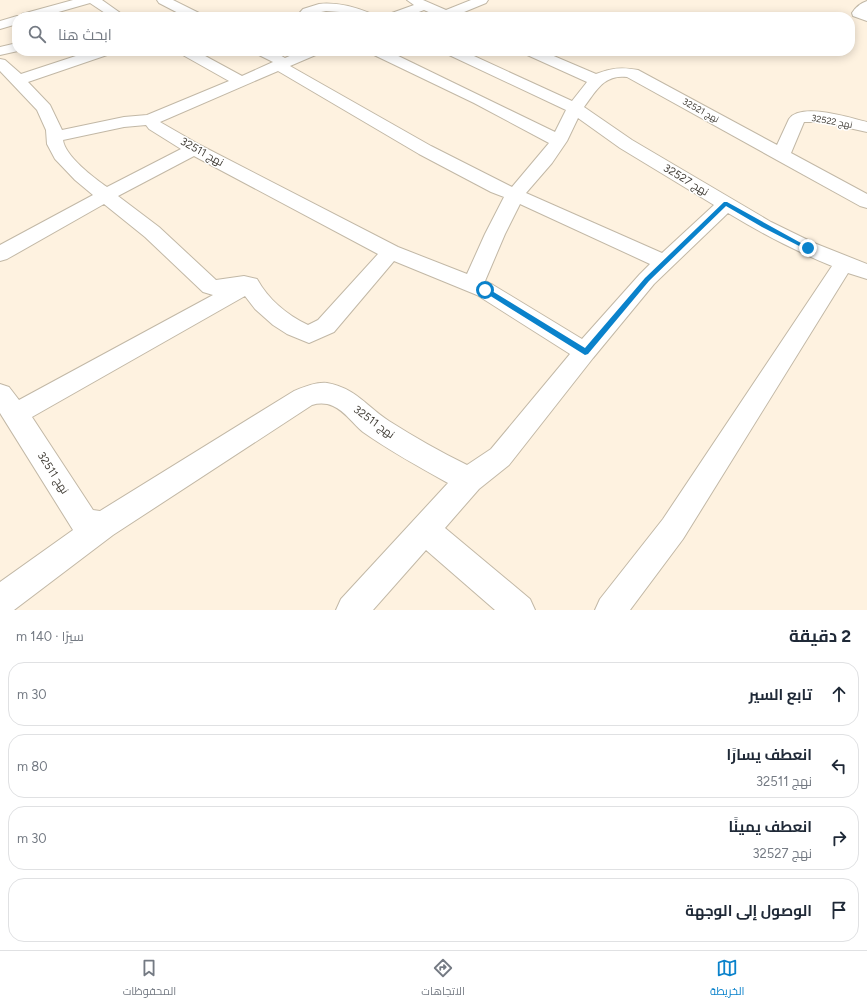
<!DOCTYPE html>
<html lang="ar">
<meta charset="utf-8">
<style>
body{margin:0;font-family:Figtree,Cairo,sans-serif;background:#f2f2f3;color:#1f2937;direction:rtl}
.stop{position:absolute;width:12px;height:12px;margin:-9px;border:3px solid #0a82cb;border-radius:50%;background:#fff}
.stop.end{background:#0a82cb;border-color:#fff;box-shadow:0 1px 4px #0008}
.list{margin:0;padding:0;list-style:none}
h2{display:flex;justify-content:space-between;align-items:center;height:52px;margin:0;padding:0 16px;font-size:17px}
h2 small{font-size:13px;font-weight:400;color:#747a83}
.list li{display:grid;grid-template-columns:26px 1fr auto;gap:12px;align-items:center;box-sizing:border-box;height:64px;margin:0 8px 8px;padding:0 8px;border:1px solid #e0e1e3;border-radius:16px}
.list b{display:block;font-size:15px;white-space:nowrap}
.list p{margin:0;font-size:13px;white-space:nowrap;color:#747a83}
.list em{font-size:13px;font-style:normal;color:#747a83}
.icon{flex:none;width:22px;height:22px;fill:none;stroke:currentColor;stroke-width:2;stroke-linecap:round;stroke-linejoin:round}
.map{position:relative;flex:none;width:867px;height:610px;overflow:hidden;direction:ltr}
.search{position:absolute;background:#fff;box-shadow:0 2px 10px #0003;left:12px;right:12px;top:12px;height:44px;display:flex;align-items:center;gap:10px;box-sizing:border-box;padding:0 14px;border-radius:16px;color:#747a83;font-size:15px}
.sheet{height:340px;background:#fff}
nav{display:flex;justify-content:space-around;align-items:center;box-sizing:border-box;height:56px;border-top:1px solid #e0e1e3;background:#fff;font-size:11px;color:#747a83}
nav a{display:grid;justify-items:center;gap:2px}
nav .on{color:#0a82cb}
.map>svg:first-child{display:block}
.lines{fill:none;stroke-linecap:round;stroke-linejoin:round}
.minor-casing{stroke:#c2b8a6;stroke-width:2}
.minor{fill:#fff;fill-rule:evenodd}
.route{fill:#0a82cb}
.labels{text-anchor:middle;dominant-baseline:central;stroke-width:3;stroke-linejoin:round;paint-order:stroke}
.far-street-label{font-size:9px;fill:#3f3b34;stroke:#fff}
.street-label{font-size:11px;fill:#3f3b34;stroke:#fff}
</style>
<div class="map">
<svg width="867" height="610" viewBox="0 0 867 610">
<rect width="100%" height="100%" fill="#fef2e0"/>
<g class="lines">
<g class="minor-casing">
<g id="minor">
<polygon points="73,0 102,0 126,17 111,17 90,3 41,17 17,17 17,24 0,29 0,21 17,16 21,17 22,14"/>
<polygon points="157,0 173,0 201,14 202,17 186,17 159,3"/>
<polygon points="407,0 423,0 446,10 471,0 488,0 486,3 452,17 440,17 424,10 406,17 388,17 389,14 414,5"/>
<path d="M867,1V21L853,16L852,13C855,8 861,3 867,1Z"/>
<path d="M319,4C338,2 355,7 372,14L373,17H356L340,12L326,11L316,13L308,17H296L303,9Z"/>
<polygon points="17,43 18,51 0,55 0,47"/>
<path d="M91,51H112L110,54L28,82L50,105L62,130L124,117L147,115L229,81L181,54L179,51H196L242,76L273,62L257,54L255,51H273L285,58L301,51H320L318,54L290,66L431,146L512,187L549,143L474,103L372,54L370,51H388L555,132L566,110L447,54L445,51H463L572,101L587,82L525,54L523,51H542L596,74C611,68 622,67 638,70L777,145L789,119C801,102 850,118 867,122V132L822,122H804L791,153L867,194V208L860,206L627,77C604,74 596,91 584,107L632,140L771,222L814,243L867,264V279L848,273L683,539L630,610H595L600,599L663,519L832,266C795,251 761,233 728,213L654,284L593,358L509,465L479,489L445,528L530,599L535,610H495L426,550L373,610H336L341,599L448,483C419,467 390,451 363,432C353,424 345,411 333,406C326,403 319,403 312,405L113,535L14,610H0V582L73,530L0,413V384L9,387L19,400L213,295L203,292L145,237L104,204L7,259L0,261V245L93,195L75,180L55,159L47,144L46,130L37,110L0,71V59L5,60L21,74ZM278,71L419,154L491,192L504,197L485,234L467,274L398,247L200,145L160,122ZM578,118L620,148L714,205L662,253L526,193L552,163L567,141ZM146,125L149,129L181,149L107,187C94,178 65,156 63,140L124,127ZM194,156L378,254L318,320L308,325C287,315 268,299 257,279L244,276L216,280L159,227L118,196ZM520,204L650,264L640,274L582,339L493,285L485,281L505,234ZM394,261L477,295L570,354L491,449L467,465C441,452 414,437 389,421C367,407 356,388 327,383C316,382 304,387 294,391L100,511L93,510L32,417L245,296L255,309L273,325L287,334L309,343L334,332Z"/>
</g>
</g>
<use href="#minor" class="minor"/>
</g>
<polygon class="route" points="724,202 727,202 810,248 805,249 762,227 726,206 649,281 588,354 585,355 481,290 485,287 487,288 585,348 645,278"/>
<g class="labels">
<g class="far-street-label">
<text transform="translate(701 110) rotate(29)">نهج 32521</text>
<text transform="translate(832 121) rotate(10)">نهج 32522</text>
</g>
<g class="street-label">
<text transform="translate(202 152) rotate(29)">نهج 32511</text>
<text transform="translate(686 180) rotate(31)">نهج 32527</text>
<text transform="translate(374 422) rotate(36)">نهج 32511</text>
<text transform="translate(53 473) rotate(57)">نهج 32511</text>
</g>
</g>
</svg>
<div class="stop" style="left:485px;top:290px"></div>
<div class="stop end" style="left:808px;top:248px"></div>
<div class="search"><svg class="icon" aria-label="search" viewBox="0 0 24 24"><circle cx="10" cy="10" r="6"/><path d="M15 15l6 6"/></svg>ابحث هنا</div>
</div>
<section class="sheet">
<h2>2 دقيقة<small>سيرًا · 140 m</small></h2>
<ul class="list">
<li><svg class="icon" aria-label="ahead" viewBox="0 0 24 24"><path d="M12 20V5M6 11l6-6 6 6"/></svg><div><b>تابع السير</b></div><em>30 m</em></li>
<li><svg class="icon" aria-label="left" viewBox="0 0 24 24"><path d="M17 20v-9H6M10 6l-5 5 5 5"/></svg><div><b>انعطف يسارًا</b><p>نهج 32511</p></div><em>80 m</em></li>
<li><svg class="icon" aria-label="right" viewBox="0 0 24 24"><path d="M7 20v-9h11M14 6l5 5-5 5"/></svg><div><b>انعطف يمينًا</b><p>نهج 32527</p></div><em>30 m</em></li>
<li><svg class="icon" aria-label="arrive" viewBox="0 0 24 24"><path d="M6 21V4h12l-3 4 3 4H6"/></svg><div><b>الوصول إلى الوجهة</b></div></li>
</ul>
</section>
<nav>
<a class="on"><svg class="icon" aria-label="map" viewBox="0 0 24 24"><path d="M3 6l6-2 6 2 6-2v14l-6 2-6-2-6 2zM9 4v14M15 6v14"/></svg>الخريطة</a>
<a><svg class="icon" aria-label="directions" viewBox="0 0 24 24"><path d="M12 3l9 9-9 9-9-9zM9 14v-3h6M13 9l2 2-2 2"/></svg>الاتجاهات</a>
<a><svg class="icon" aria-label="saved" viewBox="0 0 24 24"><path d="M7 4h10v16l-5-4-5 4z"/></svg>المحفوظات</a>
</nav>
